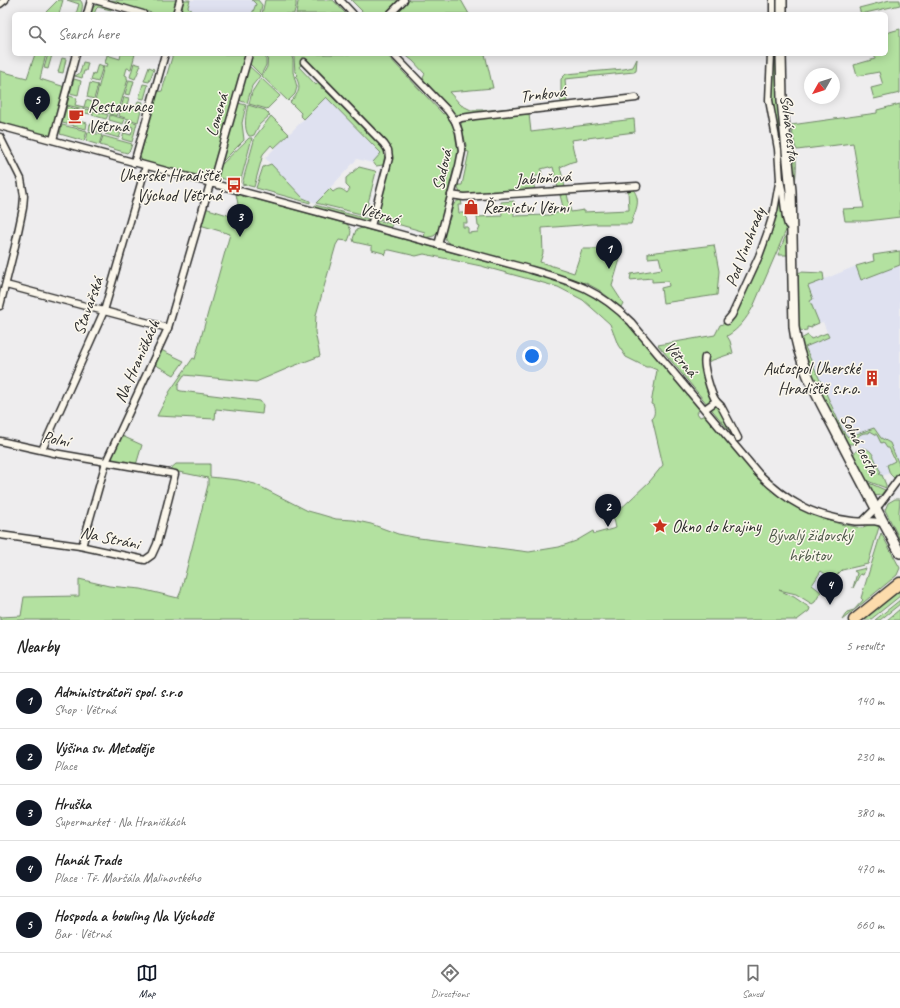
<!DOCTYPE html>
<meta charset="utf-8">
<style>
body{margin:0;font-family:Caveat,sans-serif;background:#f6f6f6;color:#222}
.compass{position:absolute;left:804px;top:68px;width:36px;height:36px;border-radius:50%;background:#fff;box-shadow:0 2px 10px #0003;rotate:231deg}
.you{position:absolute;left:532px;top:356px;width:14px;height:14px;margin:-10px;border:3px solid #fff;border-radius:50%;background:#1a73e8;box-shadow:0 0 0 6px #1a73e833}
.badge{display:grid;place-items:center;width:26px;height:26px;border-radius:50%;background:#111827;color:#fff;font-size:13px;font-weight:700}
.pin{position:absolute;translate:-50% -33px;filter:drop-shadow(0 1px 2px #0008)}
.pin::after{content:'';position:absolute;top:21px;width:14px;height:12px;background:inherit;clip-path:polygon(0 0,100% 0,50% 100%)}
.list{margin:0;padding:0;list-style:none}
h2{display:flex;justify-content:space-between;align-items:center;height:52px;margin:0;padding:0 16px;font-size:17px}
h2 small{font-size:13px;font-weight:400;color:#767676}
.list li{display:grid;grid-template-columns:26px 1fr auto;gap:12px;align-items:center;box-sizing:border-box;height:56px;padding:0 16px;border-top:1px solid #e0e0e0}
.list b{display:block;font-size:15px;white-space:nowrap}
.list p{margin:0;font-size:13px;white-space:nowrap;color:#767676}
.list em{font-size:13px;font-style:normal;color:#767676}
.icon{flex:none;width:22px;height:22px;fill:none;stroke:currentColor;stroke-width:2;stroke-linecap:round;stroke-linejoin:round}
.map{position:relative;flex:none;width:900px;height:620px;overflow:hidden}
.search{position:absolute;background:#fff;box-shadow:0 2px 10px #0003;left:12px;right:12px;top:12px;height:44px;display:flex;align-items:center;gap:10px;box-sizing:border-box;padding:0 14px;border-radius:6px;color:#767676;font-size:15px}
.sheet{height:332px;background:#fff}
nav{display:flex;justify-content:space-around;align-items:center;box-sizing:border-box;height:56px;border-top:1px solid #e0e0e0;background:#fff;font-size:11px;color:#767676}
nav a{display:grid;justify-items:center;gap:2px}
nav .on{color:#111827}
.map>svg:first-child{display:block}
.built{fill:#dfe1f0}
.green{fill:#b3e1a0;stroke:#6f8666}
.lines{fill:none;stroke-linecap:round;stroke-linejoin:round}
.street-casing{stroke:#2b2b2b;stroke-width:9}
.secondary-casing{stroke:#2b2b2b;stroke-width:12}
.primary-casing{stroke:#2b2b2b;stroke-width:13}
.street{stroke:#fbf7ec;stroke-width:6}
.secondary{stroke:#fbf7ec;stroke-width:9}
.primary{stroke:#fcdcac;stroke-width:10}
.labels{text-anchor:middle;dominant-baseline:central;stroke-width:3;stroke-linejoin:round;paint-order:stroke}
.street-label{font-size:17px;fill:#2b2b2b;stroke:#fbf7ec}
.poi-label{font-size:17px;fill:#2b2b2b;stroke:#fbf7ec;text-anchor:start}
.park-label{font-size:17px;fill:#4d5848;stroke:#fbf7ec}
</style>
<div class="map">
<svg width="900" height="620" viewBox="0 0 900 620">
<rect width="100%" height="100%" fill="#eeedee"/>
<filter id="ink" filterUnits="userSpaceOnUse"><feTurbulence type="fractalNoise" baseFrequency=".025" numOctaves="2"/><feDisplacementMap in="SourceGraphic" scale="8" xChannelSelector="R" yChannelSelector="G"/><feConvolveMatrix kernelMatrix="1 2 1 2 8 2 1 2 1" color-interpolation-filters="sRGB"/></filter>
<g filter="url(#ink)">
<g class="built">
<polygon points="190,0 252,0 256,4 252,14 194,14 188,7"/>
<polygon points="326,97 381,154 372,163 357,159 316,203 303,198 265,158"/>
<polygon points="900,265 900,468 890,443 882,439 888,449 897,470 878,478 860,451 857,437 869,430 848,437 843,431 805,347 829,337 823,322 819,323 810,301 813,299 808,286 856,266 862,280"/>
<polygon points="822,571 831,578 821,592 812,585"/>
</g>
<g class="green">
<polygon points="58,0 63,0 59,14 44,14"/>
<path d="M67,0H80C84,4 82,8 81,14H76L79,4Z"/>
<polygon points="108,0 180,0 176,14 155,14"/>
<polygon points="182,0 190,0 188,7 194,14 179,14"/>
<polygon points="252,0 258,0 262,5 260,14 252,14 256,4"/>
<polygon points="265,0 296,0 296,6 294,13 294,14 262,14"/>
<polygon points="300,0 333,0 346,14 296,14 298,2"/>
<polygon points="351,0 461,0 469,14 365,14"/>
<polygon points="890,0 900,0 900,5 861,14 859,8"/>
<polygon points="96,5 101,5 112,8 111,10 98,7 96,9 94,14 90,14 92,8"/>
<polygon points="900,29 900,93 874,99 871,88 883,85 879,72 857,76 854,65 875,59 875,54 886,54 886,33"/>
<polygon points="35,54 46,54 40,79 65,87 52,134 48,137 0,127 0,71 27,78"/>
<polygon points="48,54 52,55 48,69 44,68"/>
<polygon points="121,54 135,54 131,69 127,68 125,75 127,76 127,79 128,79 117,116 93,109 104,66 107,66 108,64 105,63 107,55 120,59"/>
<polygon points="173,54 248,54 210,181 143,162 140,157 157,92 162,91"/>
<polygon points="251,54 266,54 266,65 261,75 250,64"/>
<polygon points="268,54 291,54 293,60 293,72 297,87 295,94 288,101 262,76 267,67"/>
<path d="M293,54H386L443,114L445,113C459,133 460,144 456,167H454L443,211L444,212L438,231L434,236L424,238L425,232L376,218C380,202 394,163 391,148L305,60L299,67L316,85L320,81L323,84L321,88L324,89L382,146L385,155L383,165L376,166L373,162L381,153L326,97L304,119L300,115L301,113L290,102C298,94 302,89 296,77L298,75L295,72L294,58Z"/>
<polygon points="404,54 485,54 493,88 449,92 461,105 471,110 490,110 561,103 561,79 566,74 624,69 633,67 637,59 636,71 634,72 565,79 567,104 460,115 455,114 447,104 424,80 423,78 425,74 413,61"/>
<polygon points="772,54 778,54 786,171 788,219 770,99"/>
<polygon points="62,58 66,59 63,73 58,72"/>
<polygon points="83,62 88,63 86,71 84,71 82,78 75,76 80,73"/>
<polygon points="134,63 141,65 135,79 130,77"/>
<polygon points="98,64 103,66 98,82 91,80 93,73 95,74"/>
<polygon points="249,66 260,76 252,86 247,103 241,101 239,99"/>
<polygon points="149,67 154,69 149,82 144,81"/>
<polygon points="261,78 280,96 267,109 249,104 252,92"/>
<polygon points="74,79 81,81 78,95 70,93"/>
<polygon points="129,80 134,81 130,95 125,94"/>
<polygon points="90,83 98,85 94,99 87,97"/>
<polygon points="143,84 148,85 144,99 139,98"/>
<polygon points="69,96 77,98 75,105 84,107 86,100 93,102 91,109 86,107 83,109 67,105"/>
<polygon points="124,97 129,98 127,105 136,108 138,101 143,102 138,122 119,116"/>
<polygon points="238,103 246,105 242,123 244,140 221,163"/>
<polygon points="900,104 900,217 867,221 845,221 843,209 864,208 853,143 797,150 795,146 791,125 877,113 877,110"/>
<path d="M248,105L265,110L270,115L259,125L254,135L251,136H249C243,129 246,113 248,105Z"/>
<polygon points="67,106 82,111 86,109 91,110 90,114 72,110 69,120 70,121 72,125 62,123"/>
<polygon points="94,111 108,115 106,119 92,115"/>
<polygon points="529,114 531,132 634,119 635,132 571,140 576,161 572,162 560,167 565,187 558,188 553,167 550,168 549,167 541,169 542,175 532,177 535,190 462,195 460,193 458,188 458,185 462,185 469,152 465,151 466,145 461,124 462,122 483,118"/>
<polygon points="110,115 125,119 123,124 109,120"/>
<polygon points="271,116 289,134 274,148 271,145 263,154 254,187 242,184 255,137"/>
<polygon points="127,120 137,123 132,142 122,139 124,133 131,135 133,127 126,124"/>
<polygon points="72,121 79,123 80,121 87,123 86,129 73,126"/>
<polygon points="90,124 104,128 102,133 89,130"/>
<polygon points="62,125 87,131 84,141 60,134"/>
<polygon points="107,129 121,133 119,138 105,134"/>
<polygon points="88,132 102,135 99,145 86,141"/>
<polygon points="103,136 132,144 130,150 127,153 100,145"/>
<polygon points="249,138 252,138 240,183 216,177 218,168"/>
<path d="M790,144C799,153 796,172 795,184L793,185Z"/>
<polygon points="271,164 303,198 310,201 310,203 256,188 263,167"/>
<path d="M359,167L375,171L376,172L365,215L316,203L330,189L333,192C339,187 342,189 347,193L350,189L346,185V178Z"/>
<path d="M780,187L787,228L753,307C746,319 739,329 727,336L730,341L733,353L707,362L705,356L701,360L712,398L720,407L737,440L658,345L715,335L720,325L730,321L758,259Z"/>
<path d="M630,189H633C642,202 635,210 631,224H593L542,228L543,253L540,262L574,273L582,249H623L612,286L623,303L621,307L599,290L584,282L583,283L538,269L454,246C440,241 444,229 449,220C453,212 450,202 461,200L462,205H458L459,213H466L467,223H463V227H468V233L478,232L480,227L478,226L477,217L502,216L501,202L514,201V216L549,215L564,211L560,195L567,194L571,212L584,210V212L629,210L628,191H630Z"/>
<path d="M236,194L347,224C353,231 351,233 348,241L339,240L336,245L316,315L315,332L320,356L291,367L256,382L184,375L178,384V390L181,391L260,401L263,405L262,414L216,409L215,419L157,416L170,391L193,358L195,359L230,234L200,225L205,208L234,217L238,204Z"/>
<polygon points="315,205 364,218 370,218 363,222 314,208"/>
<polygon points="376,220 392,224 390,229 379,225"/>
<path d="M362,228L566,283C589,293 609,306 628,323L700,408L697,413L700,417L705,415L760,479L774,493L787,502L816,516L840,524L862,528C866,525 874,523 879,527L868,564L842,570L829,583H828L831,578L821,571L812,585L821,592L815,602L812,604L796,594L779,590L794,597L810,608L809,611L797,620H0V617L21,616L24,597L79,596V579L109,586L141,589L178,598L181,591L208,485V478L169,470L176,464H210V477L238,480L255,484L308,511L319,514L336,519L353,520L371,524L398,534L419,538L529,552L559,547L576,541L593,531L594,534L616,528L614,519L612,517L650,481L663,465L652,418C655,415 655,410 653,405L651,404L657,370L650,367H646L626,357L618,345L610,324L583,300L558,287L481,266L424,254L416,256L390,250H387L385,255L383,253L372,250V246L354,242L353,239L356,230Z"/>
<polygon points="788,230 788,255 778,255"/>
<polygon points="714,245 719,271 717,295 663,303 661,288 669,286 668,281 652,282 652,278 630,280 631,274 662,269 659,257 648,258 648,253"/>
<polygon points="900,251 900,265 861,280 856,266 874,261 873,255"/>
<path d="M800,272L823,273L824,280L808,286L813,299L810,301L819,323L812,326V328L807,327V330C802,331 800,331 797,327V274Z"/>
<path d="M827,333L829,337L805,347L843,431L848,437L874,428L881,438L890,443L900,467V472L894,478L890,474L887,465L895,461L889,448H887L883,442L881,443L877,435L870,431L869,433C860,432 857,437 853,444H846L822,398L800,344L801,339L808,335L811,339Z"/>
<polygon points="161,350 184,361 174,375 154,364"/>
<polygon points="120,435 142,445 136,465 113,460 111,455"/>
<path d="M863,448C876,450 874,463 881,472L879,473L880,475H882L886,485V488L865,480L852,456L857,450Z"/>
<polygon points="869,483 885,490 881,495 874,496 866,485"/>
<polygon points="895,499 900,499 899,512 900,540 885,510 888,503"/>
<polygon points="881,533 900,568 897,575 842,620 847,612 854,610 863,600 861,598"/>
<polygon points="866,568 863,575 860,574 853,588 857,573 854,571"/>
<polygon points="900,590 900,596 870,620 863,620"/>
<polygon points="900,600 900,604 880,620 875,620"/>
<polygon points="900,609 900,620 887,620"/>
</g>
<g class="lines">
<g class="street-casing">
<g id="street">
<polyline points="95,0 143,14"/>
<polyline points="340,0 353,14"/>
<polyline points="0,4 5,0"/>
<polyline points="87,14 91,0"/>
<polyline points="176,14 180,0"/>
<polyline points="390,14 404,0"/>
<polyline points="773,14 773,0"/>
<polyline points="393,54 448,111 455,121 459,132 462,151 459,166 438,245"/>
<polyline points="771,54 769,100 778,149 780,180 783,194 786,218 788,225 792,227"/>
<polyline points="304,62 384,144 388,150 389,158 371,226"/>
<polyline points="455,121 461,118 475,116 636,98"/>
<path d="M0,126L525,268C570,281 596,287 631,322L758,473C786,501 812,516 852,521C864,523 874,518 885,525"/>
<polyline points="0,137 21,179 24,196 23,208 15,246 0,306"/>
<polyline points="53,140 76,54"/>
<polyline points="134,163 165,54"/>
<polyline points="212,184 249,54"/>
<polyline points="451,195 464,197 637,186"/>
<polyline points="6,285 168,328"/>
<polyline points="727,321 732,315 759,256 767,234 774,211 779,183"/>
<path d="M705,357C702,364 711,394 716,401L705,409"/>
<polyline points="716,401 721,406 738,438"/>
<polyline points="0,441 54,453 175,474 157,544 152,555 145,560 80,546 0,535"/>
<polyline points="42,450 104,311 146,166"/>
<polyline points="863,521 880,504 900,477"/>
<polyline points="80,546 83,543 106,462 168,328 210,184"/>
</g>
</g>
<g class="secondary-casing">
<g id="secondary">
<polyline points="782,14 782,0"/>
<path d="M781,54L782,100L791,191L794,327C798,362 817,396 833,426C855,469 877,511 900,553"/>
</g>
</g>
<g class="primary-casing">
<polyline id="primary" points="854,620 900,583"/>
</g>
<use href="#street" class="street"/>
<use href="#secondary" class="secondary"/>
<use href="#primary" class="primary"/>
</g>
</g>
<defs>
<g id="cafe-bare" transform="scale(1.2)"><path d="M-5.5-4.5H6V0H3Q3 3.5 0 3.5H-2.5Q-5.5 3.5-5.5 0ZM3-3.2v2h1.7v-2ZM-6 4.5H4V6H-6Z" fill="#c8321e" stroke="#fbf7ec" stroke-width="2.5" paint-order="stroke"/></g>
<g id="bus-bare" transform="scale(1.2)"><path d="M-5-6H5V4H4V6H2V4H-2V6H-4V4H-5ZM-3.5-4V0h7V-4ZM-3.5 1.2v1.5H-2V1.2ZM2 1.2v1.5H3.5V1.2Z" fill="#c8321e" stroke="#fbf7ec" stroke-width="2.5" paint-order="stroke"/></g>
<g id="shop-bare" transform="scale(1.2)"><path d="M-5-2.5h2.3a2.7 3.5 0 0 1 5.4 0H5L5.5 6h-11ZM-1.5-2.5h3a1.5 2.3 0 0 0-3 0Z" fill="#c8321e" stroke="#fbf7ec" stroke-width="2.5" paint-order="stroke"/></g>
<g id="building-bare" transform="scale(1.2)"><path d="M-4-6H4V6H1V3H-1V6H-4ZM-2.5-4.3h1.7v1.8h-1.7ZM.8-4.3h1.7v1.8H.8ZM-2.5-1h1.7V.8h-1.7ZM.8-1h1.7V.8H.8Z" fill="#c8321e" stroke="#fbf7ec" stroke-width="2.5" paint-order="stroke"/></g>
<g id="sight-bare" transform="scale(1.2)"><path d="M0-6L1.8-2.2L6-1.7L2.9 1.2L3.7 5.4L0 3.3L-3.7 5.4L-2.9 1.2L-6-1.7L-1.8-2.2Z" fill="#c8321e" stroke="#fbf7ec" stroke-width="2.5" paint-order="stroke"/></g>
</defs>
<g fill-rule="evenodd">
<use href="#cafe-bare" x="76" y="116"/>
<use href="#bus-bare" x="234" y="185"/>
<use href="#shop-bare" x="471" y="207"/>
<use href="#building-bare" x="872" y="378"/>
<use href="#sight-bare" x="660" y="526"/>
</g>
<g class="labels">
<g class="street-label">
<text transform="translate(543 94) rotate(-7)">Trnková</text>
<text transform="translate(217 115) rotate(-74)">Lomená</text>
<text transform="translate(790 128) rotate(83)">Solná cesta</text>
<text transform="translate(442 170) rotate(-78)">Sadová</text>
<text transform="translate(543 178) rotate(-4)">Jabloňová</text>
<text transform="translate(380 214) rotate(15)">Větrná</text>
<text transform="translate(745 247) rotate(-69)">Pod Vinohrady</text>
<text transform="translate(88 306) rotate(-70)">Stavařská</text>
<text transform="translate(681 359) rotate(49)">Větrná</text>
<text transform="translate(137 361) rotate(-66)">Na Hraničkách</text>
<text transform="translate(56 439) rotate(11)">Polní</text>
<text transform="translate(860 444) rotate(63)">Solná cesta</text>
<text transform="translate(110 538) rotate(12)">Na Stráni</text>
</g>
<g class="poi-label">
<text x="88" y="106">Restaurace<tspan x="88" dy="20">Větrná</tspan></text>
<text x="222" y="175" text-anchor="end">Uherské Hradiště,<tspan x="222" dy="20">Východ Větrná</tspan></text>
<text x="483" y="207">Řeznictví Věrní</text>
<text x="860" y="368" text-anchor="end">Autospol Uherské<tspan x="860" dy="20">Hradiště s.r.o.</tspan></text>
<text x="672" y="526">Okno do krajiny</text>
</g>
<g class="park-label">
<text x="810" y="535">Bývalý židovský<tspan x="810" dy="20">hřbitov</tspan></text>
</g>
</g>
</svg>
<svg class="compass" viewBox="-18 -18 36 36"><path d="M0-13l5 13h-10z" fill="#e53935"/><path d="M0 13l5-13h-10z" fill="#767676"/></svg>
<div class="you"></div>
<div class="pin badge" style="left:609px;top:269px">1</div>
<div class="pin badge" style="left:608px;top:527px">2</div>
<div class="pin badge" style="left:240px;top:237px">3</div>
<div class="pin badge" style="left:830px;top:605px">4</div>
<div class="pin badge" style="left:37px;top:120px">5</div>
<div class="search"><svg class="icon" aria-label="search" viewBox="0 0 24 24"><circle cx="10" cy="10" r="6"/><path d="M15 15l6 6"/></svg>Search here</div>
</div>
<section class="sheet">
<h2>Nearby<small>5 results</small></h2>
<ul class="list">
<li><span class="badge">1</span><div><b>Administrátoři spol. s.r.o</b><p>Shop · Větrná</p></div><em>140 m</em></li>
<li><span class="badge">2</span><div><b>Výšina sv. Metoděje</b><p>Place</p></div><em>230 m</em></li>
<li><span class="badge">3</span><div><b>Hruška</b><p>Supermarket · Na Hraničkách</p></div><em>380 m</em></li>
<li><span class="badge">4</span><div><b>Hanák Trade</b><p>Place · Tř. Maršála Malinovského</p></div><em>470 m</em></li>
<li><span class="badge">5</span><div><b>Hospoda a bowling Na Východě</b><p>Bar · Větrná</p></div><em>660 m</em></li>
</ul>
</section>
<nav>
<a class="on"><svg class="icon" aria-label="map" viewBox="0 0 24 24"><path d="M3 6l6-2 6 2 6-2v14l-6 2-6-2-6 2zM9 4v14M15 6v14"/></svg>Map</a>
<a><svg class="icon" aria-label="directions" viewBox="0 0 24 24"><path d="M12 3l9 9-9 9-9-9zM9 14v-3h6M13 9l2 2-2 2"/></svg>Directions</a>
<a><svg class="icon" aria-label="saved" viewBox="0 0 24 24"><path d="M7 4h10v16l-5-4-5 4z"/></svg>Saved</a>
</nav>
